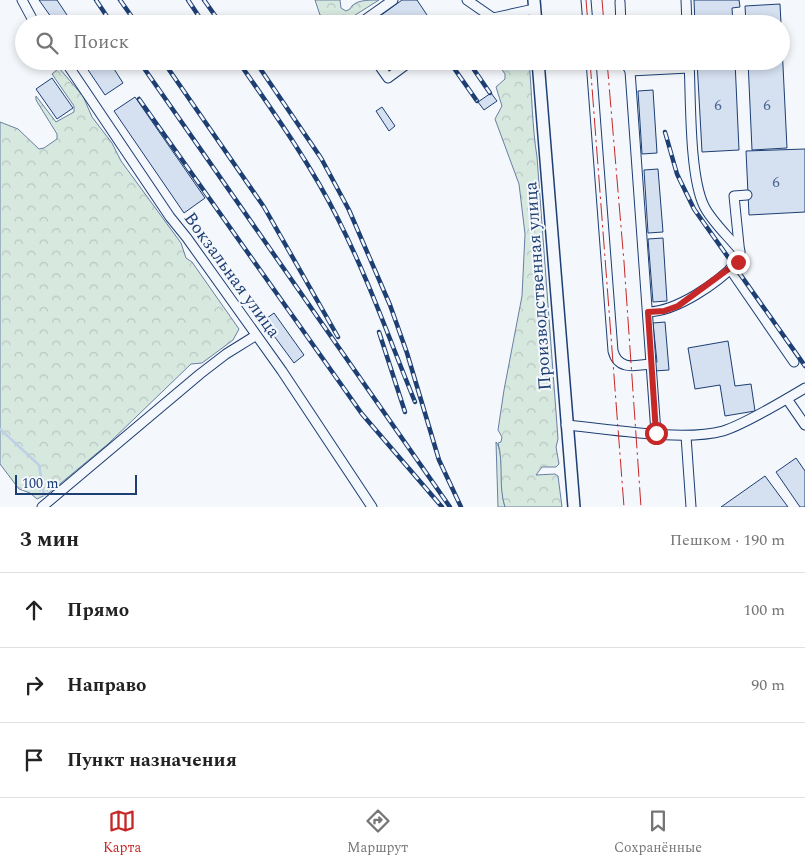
<!DOCTYPE html>
<html lang="ru">
<meta charset="utf-8">
<style>
body{margin:0;font-family:Spectral,serif;background:#f6f6f6;color:#222}
.scale{position:absolute;left:15px;bottom:12px;width:122px;box-sizing:border-box;padding-left:5px;border:2px solid #1d3f73;border-top:0;font-size:14px;line-height:18px;white-space:nowrap;color:#1d3f73;-webkit-text-stroke:4px #f4f7fb;paint-order:stroke}
.stop{position:absolute;width:15px;height:15px;margin:-11px;border:4px solid #c62828;border-radius:50%;background:#fff}
.stop.end{background:#c62828;border-color:#fff;box-shadow:0 1px 5px #0008}
.list{margin:0;padding:0;list-style:none}
h2{display:flex;justify-content:space-between;align-items:center;height:65px;margin:0;padding:0 20px;font-size:21px}
h2 small{font-size:16px;font-weight:400;color:#767676}
.list li{display:grid;grid-template-columns:32px 1fr auto;gap:15px;align-items:center;box-sizing:border-box;height:75px;padding:0 20px;border-top:1px solid #e0e0e0}
.list b{display:block;font-size:19px;white-space:nowrap}
.list em{font-size:16px;font-style:normal;color:#767676}
.icon{flex:none;width:28px;height:28px;fill:none;stroke:currentColor;stroke-width:2;stroke-linecap:round;stroke-linejoin:round}
.map{position:relative;flex:none;width:805px;height:507px;overflow:hidden}
.search{position:absolute;background:#fff;box-shadow:0 2px 8px #0003;left:15px;right:15px;top:15px;height:55px;display:flex;align-items:center;gap:12px;box-sizing:border-box;padding:0 18px;border-radius:28px;color:#767676;font-size:19px}
.sheet{height:290px;background:#fff}
nav{display:flex;justify-content:space-around;align-items:center;box-sizing:border-box;height:70px;border-top:1px solid #e0e0e0;background:#fff;font-size:14px;color:#767676}
nav a{display:grid;justify-items:center;gap:2px}
nav .on{color:#c62828}
.map>svg:first-child{display:block}
.grass{fill:#d7e8df;stroke:#687fa3}
.forest{fill:url(#forest-crowns);stroke:#687fa3}
.lines{fill:none;stroke-linecap:round;stroke-linejoin:round}
.stream{stroke:#bed0e5;stroke-width:2.5}
.building{fill:#d5e0f0;stroke:#1d3f73}
.minor-casing{stroke:#1d3f73;stroke-width:11}
.major-casing{stroke:#1d3f73;stroke-width:14}
.minor{stroke:#f4f7fb;stroke-width:9}
.major{stroke:#f4f7fb;stroke-width:11}
.rail-casing{stroke:#1d3f73;stroke-width:4.5}
.rail{stroke:#f4f7fb;stroke-width:2.5;stroke-dasharray:8;stroke-linecap:butt}
.hedge{stroke:#2c6c60;stroke-width:4;stroke-dasharray:2.5 4;stroke-linecap:butt}
.power{stroke:#c62828;stroke-width:1;stroke-dasharray:18 4 2.5 4;stroke-linecap:butt}
.route{stroke:#c62828;stroke-width:6}
.labels{text-anchor:middle;dominant-baseline:central;stroke-width:4;stroke-linejoin:round;paint-order:stroke}
.number-label{font-size:15px;fill:#4b6792}
.street-label{font-size:18px;fill:#1d3f73;stroke:#f4f7fb}
</style>
<div class="map">
<svg width="805" height="507" viewBox="0 0 805 507">
<defs>
<pattern id="forest-crowns" width="20" height="18" patternUnits="userSpaceOnUse" patternTransform="scale(1.25)"><rect width="20" height="18" fill="#d7e8df"/><path d="M2 6a3 3 0 1 1 6 0M12 15a3 3 0 1 1 6 0" fill="none" stroke="#b8c8c3"/></pattern>
</defs>
<rect width="100%" height="100%" fill="#f4f7fb"/>
<path class="grass" d="M496,442C505,453 499,490 505,507H498Z"/>
<g class="forest">
<path d="M315,0H340L341,8L346,11L350,9C354,0 367,0 379,0L341,24L320,15Z"/>
<path d="M496,61H529C532,93 532,126 537,157L558,439L556,447L559,464L556,467H542L536,475L555,474L558,476L562,507H505C498,486 504,464 498,443L501,442L502,437L498,430L504,390L522,296L525,234L519,184L495,119L502,106L496,87L505,79V74Z"/>
<polygon points="59,68 83,96 92,117 112,143 121,161 181,243 186,258 192,262 239,329 233,340 202,363 191,364 108,444 49,493 37,499 30,493 19,489 0,464 0,122 18,129 39,149 44,148 57,139 57,134 36,100 36,96 56,122 74,112 74,106 52,74"/>
</g>
<g class="lines">
<polyline class="stream" points="0,429 39,465 44,495"/>
</g>
<g class="building">
<polygon points="39,0 57,0 73,24 56,24"/>
<polygon points="402,0 417,0 433,24 369,24"/>
<polygon points="694,0 739,0 740,7 732,8 733,24 695,24"/>
<polygon points="780,4 781,24 746,24 745,6"/>
<polygon points="647,16 648,24 628,24 627,17"/>
<polygon points="781,25 787,148 752,150 748,61 781,61"/>
<polygon points="82,61 109,61 123,83 105,95"/>
<polygon points="697,61 735,61 739,150 702,152"/>
<polygon points="52,78 73,108 57,119 36,89"/>
<polygon points="653,90 657,153 642,154 638,91"/>
<polygon points="491,93 497,101 484,110 478,102"/>
<polygon points="135,97 205,198 184,213 114,111"/>
<polygon points="382,107 395,126 389,131 376,111"/>
<polygon points="805,149 805,212 749,215 746,151"/>
<polygon points="658,169 663,232 648,233 644,170"/>
<polygon points="663,238 667,301 653,302 648,239"/>
<polygon points="274,313 304,355 294,363 263,321"/>
<polygon points="665,322 669,370 654,371 653,362 657,362 653,323"/>
<polygon points="728,341 735,386 751,384 755,411 725,416 720,385 695,389 688,348"/>
<polygon points="796,458 805,471 805,507 800,507 776,472"/>
<polygon points="765,476 788,507 721,507"/>
</g>
<g class="lines">
<g class="minor-casing">
<g id="minor">
<polyline points="22,0 35,24"/>
<polyline points="467,0 493,18"/>
<polyline points="586,0 588,24"/>
<polyline points="686,0 687,24"/>
<polyline points="620,2 621,24"/>
<polyline points="359,24 393,0"/>
<polyline points="478,24 493,18 534,9"/>
<polyline points="65,61 170,217 187,238 282,371 372,507"/>
<polyline points="376,61 388,78 411,61"/>
<path d="M591,61L613,351C618,370 634,366 650,364"/>
<polyline points="624,61 630,71 656,433"/>
<path d="M689,61C691,97 689,175 704,206C712,222 729,237 740,251"/>
<polyline points="630,71 689,68"/>
<polyline points="730,269 794,362"/>
<path d="M648,312C678,311 717,283 738,262L740,255L734,196L747,195"/>
<polyline points="787,399 805,425"/>
<path d="M566,425C610,429 683,442 723,431C745,424 785,400 805,388"/>
<polyline points="686,436 691,507"/>
<polyline points="42,507 200,374 226,354 255,336"/>
</g>
</g>
<g class="major-casing">
<g id="major">
<polyline points="534,0 536,24"/>
<polyline points="538,61 574,507"/>
</g>
</g>
<use href="#minor" class="minor"/>
<use href="#major" class="major"/>
<g class="rail-casing">
<g id="rail">
<polyline points="96,0 112,24"/>
<polyline points="120,0 137,24"/>
<polyline points="188,0 204,24"/>
<polyline points="204,0 221,24"/>
<polyline points="139,61 450,507"/>
<polyline points="163,61 264,207 338,337"/>
<path d="M238,61C274,113 310,163 338,219C368,278 390,341 415,402"/>
<polyline points="255,61 321,158 349,210 390,305 407,353 439,460 461,507"/>
<polyline points="449,61 477,101"/>
<polyline points="468,61 490,93"/>
<polyline points="139,99 362,414 442,507"/>
<polyline points="665,132 677,174 694,209 805,366"/>
<polyline points="379,332 405,412"/>
</g>
</g>
<use href="#rail" class="rail"/>
<polyline class="hedge" points="522,24 522,20"/>
<g class="power">
<polyline points="586,0 588,24"/>
<polyline points="602,0 604,24"/>
<polyline points="590,61 624,507"/>
<polyline points="607,61 624,262 641,507"/>
</g>
</g>
<g class="lines">
<polyline class="route" points="656,433 648,312 664,311 678,306 738,262"/>
</g>
<g class="labels">
<g class="number-label">
<text x="718" y="105">6</text>
<text x="767" y="105">6</text>
<text x="776" y="182">6</text>
</g>
<g class="street-label">
<text transform="translate(232 275) rotate(54)">Вокзальная улица</text>
<text transform="translate(538 286) rotate(-94)">Производственная улица</text>
</g>
</g>
</svg>
<div class="scale">100 m</div>
<div class="stop" style="left:656px;top:433px"></div>
<div class="stop end" style="left:738px;top:262px"></div>
<div class="search"><svg class="icon" aria-label="search" viewBox="0 0 24 24"><circle cx="10" cy="10" r="6"/><path d="M15 15l6 6"/></svg>Поиск</div>
</div>
<section class="sheet">
<h2>3 мин<small>Пешком · 190 m</small></h2>
<ul class="list">
<li><svg class="icon" aria-label="ahead" viewBox="0 0 24 24"><path d="M12 20V5M6 11l6-6 6 6"/></svg><div><b>Прямо</b></div><em>100 m</em></li>
<li><svg class="icon" aria-label="right" viewBox="0 0 24 24"><path d="M7 20v-9h11M14 6l5 5-5 5"/></svg><div><b>Направо</b></div><em>90 m</em></li>
<li><svg class="icon" aria-label="arrive" viewBox="0 0 24 24"><path d="M6 21V4h12l-3 4 3 4H6"/></svg><div><b>Пункт назначения</b></div></li>
</ul>
</section>
<nav>
<a class="on"><svg class="icon" aria-label="map" viewBox="0 0 24 24"><path d="M3 6l6-2 6 2 6-2v14l-6 2-6-2-6 2zM9 4v14M15 6v14"/></svg>Карта</a>
<a><svg class="icon" aria-label="directions" viewBox="0 0 24 24"><path d="M12 3l9 9-9 9-9-9zM9 14v-3h6M13 9l2 2-2 2"/></svg>Маршрут</a>
<a><svg class="icon" aria-label="saved" viewBox="0 0 24 24"><path d="M7 4h10v16l-5-4-5 4z"/></svg>Сохранённые</a>
</nav>
